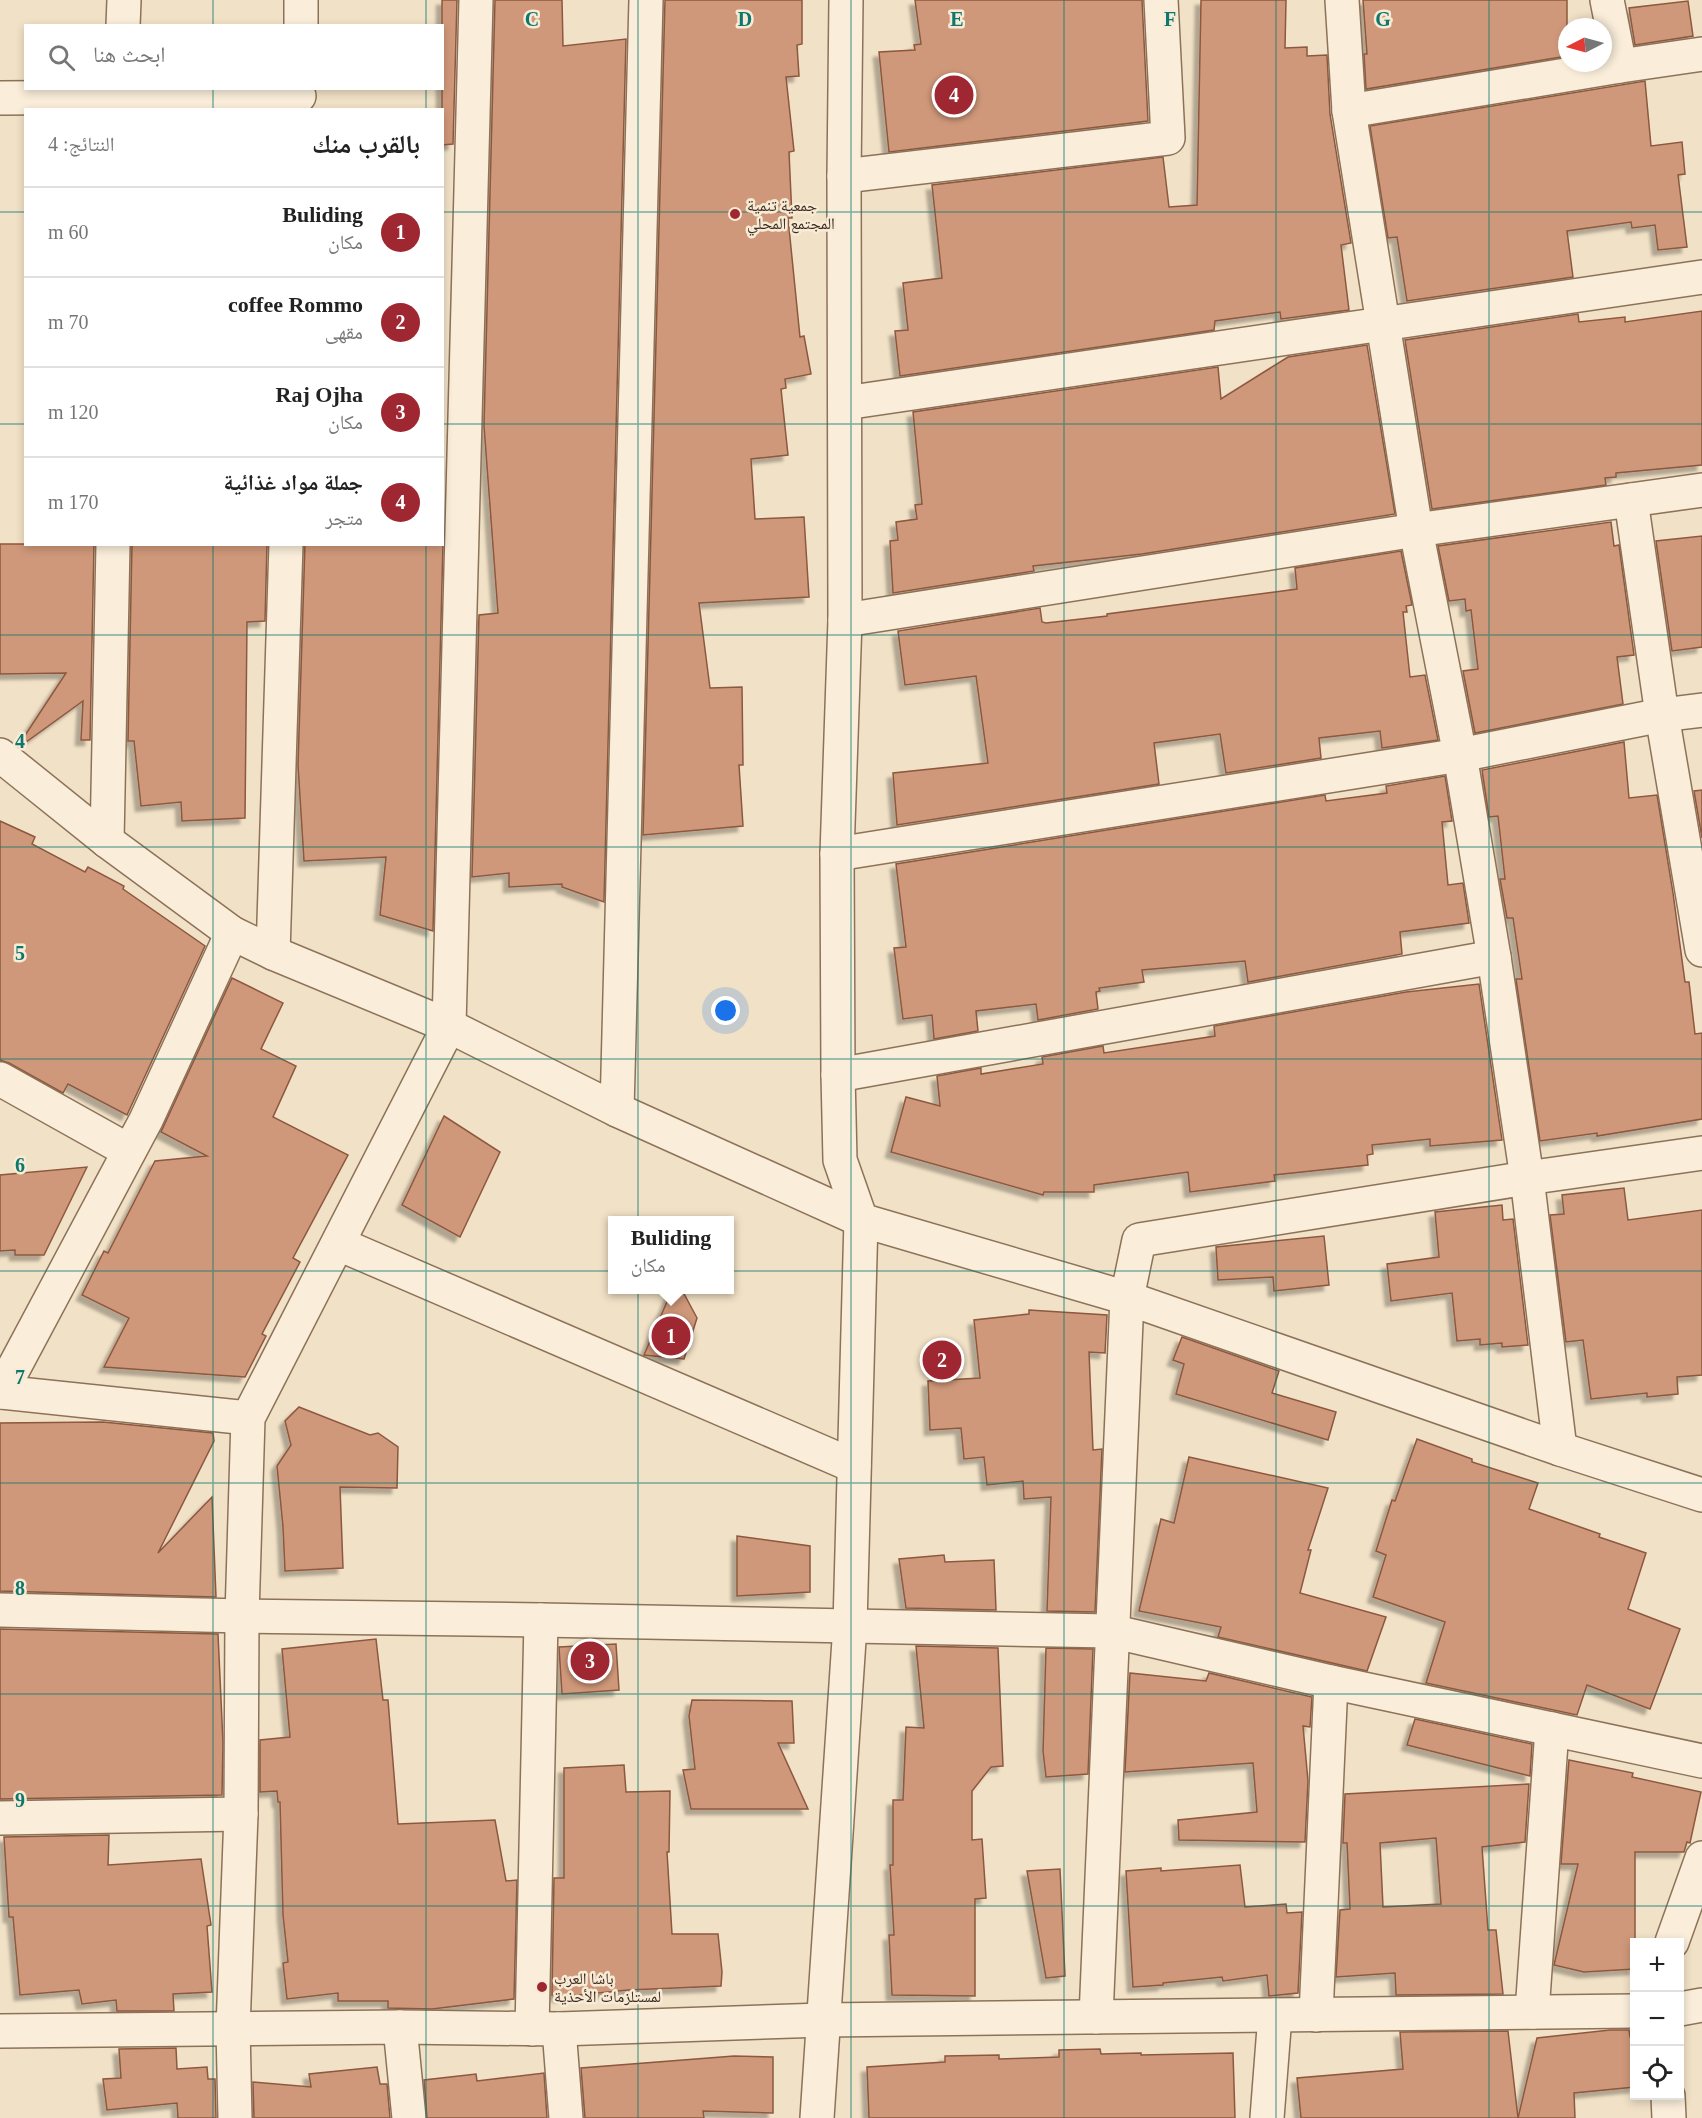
<!DOCTYPE html>
<html lang="ar">
<meta charset="utf-8">
<style>
body{margin:0;font-family:"Times New Roman","Noto Naskh Arabic",serif;background:#f2f2f2;color:#222;direction:rtl}
.controls{position:absolute;right:18px;bottom:18px;display:grid;overflow:hidden;border-radius:0px;box-shadow:0 3px 9px #0003}
.controls button{width:54px;height:54px;display:grid;place-items:center;padding:0;border:0;border-bottom:2px solid #e0e0e0;background:#fff;color:#222;font:30px sans-serif}
.compass{position:absolute;left:1558px;top:18px;width:54px;height:54px;border-radius:50%;background:#fff;box-shadow:0 3px 9px #0003;rotate:264deg}
.you{position:absolute;left:726px;top:1011px;width:21px;height:21px;margin:-15px;border:4px solid #fff;border-radius:50%;background:#1a73e8;box-shadow:0 0 0 9px #1a73e833}
.badge{display:grid;place-items:center;width:39px;height:39px;border-radius:50%;background:#9f2731;color:#fff;font-size:20px;font-weight:700}
.pin{position:absolute;translate:-50% -50%;border:3px solid #fff;box-shadow:0 2px 6px #0006}
.popup{position:absolute;left:608px;top:1216px;width:126px;height:78px;box-sizing:border-box;display:grid;place-content:center;border-radius:0px;background:#fff;filter:drop-shadow(0 2px 4px #0005);font-size:20px;white-space:nowrap;color:#767676}
.popup b{font-size:22px;color:#222}
.popup::after{content:'';position:absolute;left:50%;top:100%;margin-left:-12px;border:12px solid transparent;border-top-color:#fff}
.list{margin:0;padding:0;list-style:none}
h2{display:flex;justify-content:space-between;align-items:center;height:78px;margin:0;padding:0 24px;font-size:26px}
h2 small{font-size:20px;font-weight:400;color:#767676}
.list li{display:grid;grid-template-columns:39px 1fr auto;gap:18px;align-items:center;box-sizing:border-box;height:90px;padding:0 24px;border-top:2px solid #e0e0e0}
.list b{display:block;font-size:22px;white-space:nowrap}
.list p{margin:0;font-size:20px;white-space:nowrap;color:#767676}
.list em{font-size:20px;font-style:normal;color:#767676}
.icon{flex:none;width:33px;height:33px;fill:none;stroke:currentColor;stroke-width:2;stroke-linecap:round;stroke-linejoin:round}
.map{position:relative;flex:none;width:1702px;height:2118px;overflow:hidden;direction:ltr}
.search{position:absolute;background:#fff;box-shadow:0 3px 9px #0003;left:24px;top:24px;width:420px;height:66px;display:flex;align-items:center;gap:15px;box-sizing:border-box;padding:0 21px;border-radius:0px;color:#767676;font-size:22px}
.panel{position:absolute;background:#fff;box-shadow:0 3px 9px #0003;left:24px;top:108px;width:420px;height:438px;border-radius:0px;direction:rtl}
.map>svg:first-child{display:block}
.building{fill:#d0987a;stroke:#8d583f;stroke-width:1.5;fill-rule:evenodd;filter:url(#shadow)}
.lines{fill:none;stroke-linecap:round;stroke-linejoin:round}
.minor-casing{stroke:#8d725a;stroke-width:36}
.minor{stroke:#faeeda;stroke-width:33}
.grid{fill:none;stroke:#0f766e;stroke-width:1.5;stroke-opacity:0.55}
.poi-dot{fill:#9f2731;stroke:#f7ebd6;stroke-width:2}
.labels{text-anchor:middle;dominant-baseline:central;stroke-width:5;stroke-linejoin:round;paint-order:stroke}
.poi-label{font-size:16px;fill:#3d2b1f;stroke:#f7ebd6;text-anchor:start}
.grid-label{font-size:20px;text-anchor:middle;font-weight:bold;fill:#0f766e;stroke:#f7ebd6;stroke-width:5;stroke-linejoin:round;paint-order:stroke}
</style>
<div class="map">
<svg width="1702" height="2118" viewBox="0 0 1702 2118">
<defs>
<filter id="shadow"><feDropShadow dx="-5.5" dy="5.5" stdDeviation="1.5" flood-color="#0004"/></filter>
</defs>
<rect width="100%" height="100%" fill="#f1e1c6"/>
<g class="building">
<polygon points="442,0 457,0 453,144 442,145"/>
<polygon points="495,0 562,0 563,46 626,39 604,902 562,887 562,884 509,887 509,873 472,877 479,615 498,613 484,426"/>
<polygon points="665,0 802,0 802,44 797,45 799,76 786,77 794,151 789,152 792,218 788,218 800,337 804,336 811,374 785,379 786,388 781,389 788,455 751,459 755,519 804,517 809,597 699,603 710,688 742,687 743,765 739,765 743,826 643,835"/>
<polygon points="915,0 1142,0 1148,121 889,152 879,52 915,50 914,45 921,44"/>
<polygon points="1201,0 1286,0 1285,48 1307,47 1307,56 1327,55 1330,114 1351,243 1341,245 1349,310 1281,319 1280,312 1215,321 1214,330 900,376 895,331 908,330 903,283 942,278 932,185 1163,157 1169,207 1197,205"/>
<polygon points="1363,0 1567,0 1567,56 1366,89 1364,54 1367,54"/>
<polygon points="1688,1 1693,36 1635,45 1629,8"/>
<polygon points="1645,81 1651,146 1682,142 1685,174 1678,175 1687,247 1658,250 1655,225 1632,228 1631,222 1567,231 1573,277 1407,301 1397,237 1388,238 1370,126"/>
<polygon points="1702,311 1702,465 1616,473 1616,477 1605,478 1606,485 1432,509 1405,340 1578,314 1579,322 1625,317 1625,322"/>
<polygon points="1367,345 1395,514 1142,554 1033,566 1034,571 893,593 890,541 898,540 896,522 917,519 915,505 922,504 913,412 1218,367 1221,399 1288,357"/>
<polygon points="1611,522 1614,546 1619,545 1634,655 1617,657 1623,704 1475,733 1463,671 1478,669 1471,610 1466,611 1465,599 1449,601 1438,546"/>
<polygon points="1702,536 1702,647 1672,651 1656,541"/>
<polygon points="0,544 94,544 90,740 81,740 83,701 22,745 20,743 66,673 0,674"/>
<polygon points="132,544 267,544 265,621 247,622 245,818 182,821 181,802 141,806 134,741 128,741"/>
<polygon points="305,544 443,544 433,931 380,915 386,857 304,861 298,765"/>
<polygon points="1401,551 1412,605 1406,606 1407,612 1403,612 1410,677 1425,675 1438,740 1382,748 1380,731 1319,738 1321,758 1226,773 1220,734 1154,743 1159,784 897,825 893,773 988,763 976,676 905,685 898,631 1040,608 1042,622 1046,623 1107,616 1107,614 1297,589 1295,568"/>
<polygon points="1624,742 1629,798 1657,795 1673,893 1685,982 1689,982 1695,1034 1702,1033 1702,1119 1597,1136 1597,1133 1540,1141 1516,979 1522,979 1513,918 1507,918 1500,879 1505,879 1498,816 1489,817 1482,770"/>
<polygon points="1445,776 1452,821 1442,822 1448,885 1463,883 1469,923 1400,932 1402,954 1248,982 1245,961 1142,970 1144,982 1099,988 1100,991 1096,992 1098,1009 1038,1020 1036,1004 976,1011 978,1031 934,1039 932,1015 903,1019 894,948 906,947 896,864 1325,795 1326,801 1387,793 1386,786"/>
<polygon points="1702,790 1702,838 1694,791"/>
<polygon points="0,821 35,837 32,844 85,872 88,867 124,886 123,889 205,946 127,1115 68,1084 63,1093 9,1063 0,1060"/>
<polygon points="232,978 283,1003 261,1049 296,1066 273,1117 348,1155 293,1258 300,1262 262,1334 266,1336 245,1377 104,1367 129,1318 82,1295 104,1251 108,1253 155,1161 207,1156 161,1132"/>
<polygon points="1479,984 1502,1140 1430,1146 1430,1139 1372,1145 1373,1154 1367,1155 1368,1165 1274,1175 1275,1181 1190,1192 1188,1172 1094,1185 1094,1192 1044,1192 1043,1195 891,1152 906,1097 940,1106 937,1076 981,1068 981,1074 1043,1064 1042,1057 1103,1046 1104,1053 1215,1036 1214,1026 1406,992"/>
<polygon points="444,1116 500,1152 460,1237 402,1205"/>
<polygon points="87,1167 44,1255 15,1255 15,1250 0,1251 0,1175"/>
<polygon points="1624,1188 1628,1220 1702,1210 1702,1375 1677,1377 1678,1394 1647,1397 1647,1393 1591,1399 1583,1340 1566,1342 1550,1215 1564,1214 1562,1195"/>
<polygon points="1502,1205 1503,1220 1513,1219 1528,1345 1502,1347 1502,1343 1480,1345 1480,1339 1457,1341 1452,1293 1391,1301 1387,1264 1439,1257 1435,1212"/>
<polygon points="1324,1236 1329,1285 1274,1291 1273,1277 1218,1280 1216,1247"/>
<polygon points="672,1290 682,1290 697,1318 684,1359 644,1355"/>
<polygon points="1029,1310 1107,1315 1105,1353 1089,1352 1093,1450 1102,1449 1095,1612 1047,1611 1051,1497 1024,1499 1023,1481 987,1485 984,1457 964,1459 961,1428 930,1430 928,1381 980,1378 974,1320 1029,1314"/>
<polygon points="1182,1337 1279,1371 1272,1393 1336,1412 1328,1440 1176,1394 1184,1364 1173,1360"/>
<polygon points="299,1407 370,1435 378,1433 398,1447 397,1488 340,1487 343,1568 285,1571 283,1527 277,1466 291,1445 285,1421"/>
<polygon points="103,1422 213,1433 214,1441 158,1553 212,1497 216,1597 0,1591 0,1423"/>
<polygon points="1417,1439 1472,1459 1472,1462 1538,1483 1529,1509 1600,1534 1599,1537 1646,1553 1628,1609 1680,1629 1650,1709 1587,1685 1577,1715 1426,1683 1445,1622 1373,1597 1386,1555 1376,1551 1392,1500 1395,1501"/>
<polygon points="1189,1457 1328,1488 1308,1550 1311,1550 1300,1593 1386,1617 1367,1671 1218,1637 1221,1627 1139,1611 1161,1519 1174,1523"/>
<polygon points="737,1536 810,1546 810,1592 737,1596"/>
<polygon points="944,1555 945,1562 994,1560 996,1610 906,1608 899,1559"/>
<polygon points="0,1629 218,1634 223,1743 222,1795 0,1799"/>
<polygon points="376,1639 383,1700 388,1700 398,1824 495,1820 506,1881 517,1880 514,1999 432,2009 388,2008 388,2001 338,2001 338,1993 287,1999 283,1963 288,1962 283,1915 280,1802 278,1802 277,1791 260,1792 260,1740 290,1737 282,1649"/>
<polygon points="616,1644 619,1690 562,1694 559,1647"/>
<polygon points="916,1646 998,1648 1003,1766 991,1767 972,1791 972,1840 982,1839 986,1898 975,1899 975,1996 892,1995 889,1935 894,1935 890,1865 893,1865 893,1800 903,1800 906,1727 924,1728"/>
<polygon points="1046,1648 1093,1649 1088,1774 1046,1777 1043,1751"/>
<polygon points="1130,1673 1206,1681 1209,1673 1312,1697 1310,1727 1303,1726 1308,1781 1305,1842 1179,1840 1178,1820 1257,1812 1253,1763 1125,1772"/>
<polygon points="692,1700 792,1701 794,1743 778,1743 808,1809 691,1809 683,1770 695,1769 689,1716"/>
<polygon points="1415,1719 1532,1744 1530,1776 1407,1745"/>
<polygon points="1569,1760 1633,1773 1632,1777 1701,1792 1690,1843 1687,1842 1684,1852 1635,1852 1635,1969 1584,1972 1554,1965 1578,1864 1561,1864"/>
<polygon points="624,1765 626,1792 670,1791 669,1852 667,1852 672,1934 718,1934 722,1972 721,1986 628,1990 558,1997 557,1994 552,1995 554,1878 564,1878 564,1768"/>
<path d="M1529,1784L1525,1842L1482,1847L1488,1930H1496L1503,1994L1396,1995L1395,1973L1336,1977L1340,1910L1350,1909L1347,1843H1343L1345,1794ZM1436,1838L1441,1904L1383,1907L1380,1843Z"/>
<polygon points="109,1835 108,1865 201,1859 211,1925 207,1926 212,1992 173,1994 174,2011 117,2011 116,2000 82,2004 79,1990 20,1995 13,1917 9,1917 4,1837"/>
<polygon points="1240,1865 1245,1907 1286,1904 1287,1913 1302,1912 1298,1993 1269,1996 1267,1975 1223,1981 1222,1977 1163,1983 1163,1985 1133,1987 1126,1871 1161,1868 1161,1871"/>
<polygon points="1060,1869 1065,1976 1046,1978 1027,1871"/>
<polygon points="1610,2030 1629,2030 1630,2037 1635,2037 1635,2087 1574,2093 1575,2118 1518,2118 1537,2038"/>
<polygon points="1508,2031 1518,2118 1301,2118 1297,2078 1403,2069 1400,2032"/>
<polygon points="176,2048 177,2069 207,2067 208,2079 215,2079 216,2118 178,2118 177,2103 107,2110 103,2079 121,2078 119,2049"/>
<polygon points="1100,2049 1101,2054 1141,2053 1141,2055 1233,2053 1235,2118 869,2118 867,2067 945,2062 945,2056 999,2055 999,2059 1059,2057 1059,2050"/>
<polygon points="734,2056 773,2057 773,2113 703,2111 704,2118 585,2118 581,2068"/>
<polygon points="377,2067 380,2084 387,2084 390,2118 254,2118 253,2082 311,2087 309,2074"/>
<polygon points="544,2073 547,2118 427,2118 424,2080 476,2074 477,2081"/>
</g>
<g class="lines">
<g class="minor-casing">
<g id="minor">
<polyline points="1342,0 1349,111 1416,530 1460,755 1494,957 1527,1178 1560,1449"/>
<polyline points="1607,0 1620,66"/>
<polyline points="123,26 124,0"/>
<polyline points="301,26 301,0"/>
<polyline points="0,98 299,96"/>
<polyline points="1349,111 1620,66 1702,54"/>
<polyline points="844,176 1168,138 1161,0"/>
<polyline points="845,403 1702,277"/>
<polyline points="1631,500 1662,715 1702,950"/>
<polyline points="845,620 1416,530 1702,490"/>
<polyline points="0,755 107,841 232,933 273,953 449,1026 617,1110 861,1220 1127,1298 1560,1449 1702,1495"/>
<polyline points="107,841 113,544"/>
<polyline points="837,854 1460,755 1662,715 1702,710"/>
<polyline points="273,953 286,544"/>
<polyline points="838,1075 1494,957"/>
<polyline points="0,1079 129,1151"/>
<polyline points="617,1110 646,0"/>
<polyline points="339,1244 854,1466"/>
<polyline points="0,1392 248,1418"/>
<polyline points="1,1392 146,1120 232,933"/>
<polyline points="0,1610 242,1616 541,1620 1111,1631 1331,1682 1702,1761"/>
<polyline points="0,1818 241,1814"/>
<polyline points="1672,1942 1702,1858"/>
<polyline points="1680,2009 1702,2005"/>
<polyline points="1532,2012 1552,1729"/>
<polyline points="1316,2015 1331,1682"/>
<polyline points="1096,2017 1127,1298 1139,1240 1527,1178 1702,1153"/>
<polyline points="400,2027 409,2118"/>
<polyline points="532,2029 541,1620"/>
<polyline points="559,2029 566,2118"/>
<polyline points="0,2031 400,2027 559,2029 823,2020 1634,2011"/>
<polyline points="1668,2096 1669,2118"/>
<polyline points="235,2118 233,2028 241,1814 242,1616 248,1418 449,1026 476,0"/>
<polyline points="817,2118 850,1625 861,1220 840,1160 838,1075 837,854 845,620 844,176 846,0"/>
<polyline points="1267,2118 1275,2015"/>
</g>
</g>
<use href="#minor" class="minor"/>
</g>
<path class="grid" d="M213,0V26M426,0V26M638,0V2118M851,0V2118M1064,0V2118M1276,0V2118M1489,0V2118M213,88V110M426,88V110M0,212H26M442,212H1702M0,424H26M442,424H1702M213,544V2118M426,544V2118M0,635H1702M0,847H1702M0,1059H1702M0,1271H1702M0,1483H1702M0,1694H1702M0,1906H1702"/>
<g class="poi-dot">
<circle cx="735" cy="214" r="6"/>
<circle cx="542" cy="1987" r="6"/>
</g>
<g class="labels">
<g class="poi-label">
<text x="747" y="205">جمعية تنمية<tspan x="747" dy="18">المجتمع المحلي</tspan></text>
<text x="554" y="1978">باشا العرب<tspan x="554" dy="18">لمستلزمات الأحذية</tspan></text>
</g>
</g>
<g class="grid-label">
<text x="532" y="26">C</text>
<text x="745" y="26">D</text>
<text x="957" y="26">E</text>
<text x="1170" y="26">F</text>
<text x="1383" y="26">G</text>
<text x="20" y="748">4</text>
<text x="20" y="960">5</text>
<text x="20" y="1172">6</text>
<text x="20" y="1384">7</text>
<text x="20" y="1595">8</text>
<text x="20" y="1807">9</text>
</g>
</svg>
<div class="controls">
<button>+</button>
<button>−</button>
<button><svg class="icon" aria-label="locate" viewBox="0 0 24 24"><circle cx="12" cy="12" r="6"/><path d="M12 2v4M12 18v4M2 12h4M18 12h4"/></svg></button>
</div>
<svg class="compass" viewBox="-18 -18 36 36"><path d="M0-13l5 13h-10z" fill="#e53935"/><path d="M0 13l5-13h-10z" fill="#767676"/></svg>
<div class="you"></div>
<div class="pin badge" style="left:671px;top:1336px">1</div>
<div class="popup"><b>Buliding</b>مكان</div>
<div class="pin badge" style="left:942px;top:1360px">2</div>
<div class="pin badge" style="left:590px;top:1661px">3</div>
<div class="pin badge" style="left:954px;top:95px">4</div>
<div class="search"><svg class="icon" aria-label="search" viewBox="0 0 24 24"><circle cx="10" cy="10" r="6"/><path d="M15 15l6 6"/></svg>ابحث هنا</div>
<section class="panel">
<h2>بالقرب منك<small>النتائج: 4</small></h2>
<ul class="list">
<li><span class="badge">1</span><div><b>Buliding</b><p>مكان</p></div><em>60 m</em></li>
<li><span class="badge">2</span><div><b>coffee Rommo</b><p>مقهى</p></div><em>70 m</em></li>
<li><span class="badge">3</span><div><b>Raj Ojha</b><p>مكان</p></div><em>120 m</em></li>
<li><span class="badge">4</span><div><b>جملة مواد غذائية</b><p>متجر</p></div><em>170 m</em></li>
</ul>
</section>
</div>
